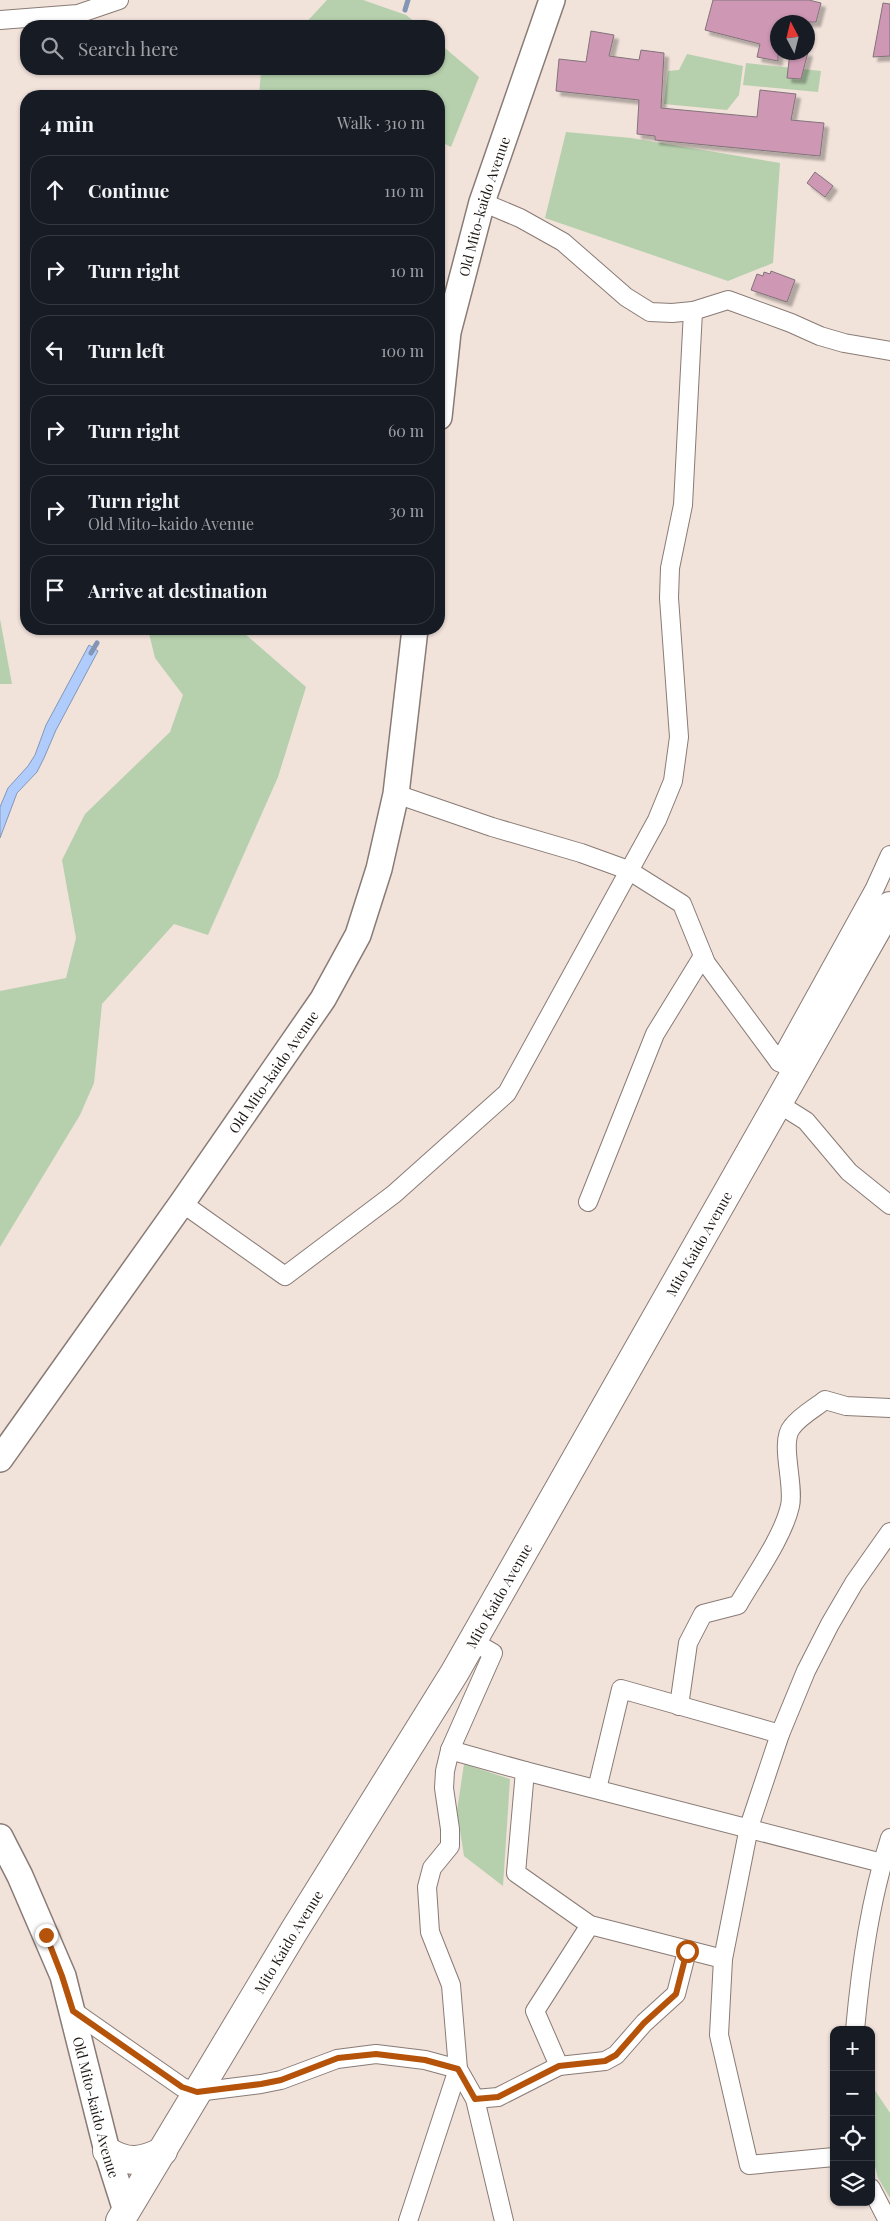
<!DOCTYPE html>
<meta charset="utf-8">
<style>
body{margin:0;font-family:"Playfair Display",serif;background:#20242c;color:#f1f3f6}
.controls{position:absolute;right:15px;bottom:15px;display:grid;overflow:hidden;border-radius:10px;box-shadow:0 1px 4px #0004}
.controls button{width:45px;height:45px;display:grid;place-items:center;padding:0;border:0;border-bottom:1px solid #363941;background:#171b24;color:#f1f3f6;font:25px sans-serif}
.compass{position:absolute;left:770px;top:15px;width:45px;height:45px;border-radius:50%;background:#171b24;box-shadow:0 1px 4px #0004;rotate:353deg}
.stop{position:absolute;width:15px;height:15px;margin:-11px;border:4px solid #b45309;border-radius:50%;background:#fff}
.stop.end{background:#b45309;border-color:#fff;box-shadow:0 1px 5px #0008}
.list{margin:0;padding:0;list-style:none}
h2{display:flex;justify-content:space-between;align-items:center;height:65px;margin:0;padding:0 20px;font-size:21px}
h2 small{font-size:16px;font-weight:400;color:#9ea1a6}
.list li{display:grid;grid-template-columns:32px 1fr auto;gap:15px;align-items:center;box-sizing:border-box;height:70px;margin:0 10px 10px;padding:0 10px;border:1px solid #363941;border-radius:20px}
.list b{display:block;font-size:19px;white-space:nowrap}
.list p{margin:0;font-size:16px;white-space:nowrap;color:#9ea1a6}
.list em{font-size:16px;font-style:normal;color:#9ea1a6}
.icon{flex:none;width:28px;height:28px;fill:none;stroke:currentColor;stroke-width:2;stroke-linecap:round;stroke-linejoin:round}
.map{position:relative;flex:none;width:890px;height:2221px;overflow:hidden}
.search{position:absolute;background:#171b24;box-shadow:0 1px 4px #0004;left:20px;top:20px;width:425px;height:55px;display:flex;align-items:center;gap:12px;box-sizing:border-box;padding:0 18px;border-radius:20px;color:#9ea1a6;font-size:19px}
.panel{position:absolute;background:#171b24;box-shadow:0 1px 4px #0004;left:20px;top:90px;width:425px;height:545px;border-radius:20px}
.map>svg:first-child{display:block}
.green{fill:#b6d0ad}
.water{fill:#b0ccfc;stroke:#8496b6}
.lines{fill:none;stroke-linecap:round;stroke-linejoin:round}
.stream{stroke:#8496b6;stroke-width:5}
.building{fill:#ce98b5;stroke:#81737a;filter:url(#shadow)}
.street-casing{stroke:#897b75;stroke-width:20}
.secondary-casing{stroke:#897b75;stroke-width:28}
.highway-casing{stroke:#897b75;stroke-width:30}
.street{stroke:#fff;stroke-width:18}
.secondary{stroke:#fff;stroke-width:25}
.highway{stroke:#fff;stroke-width:28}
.route{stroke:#b45309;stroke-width:6}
.labels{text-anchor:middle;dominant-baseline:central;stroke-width:4;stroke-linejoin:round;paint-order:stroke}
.street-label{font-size:14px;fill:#1c1714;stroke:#ffefe7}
</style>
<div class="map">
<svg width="890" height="2221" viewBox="0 0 890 2221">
<defs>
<filter id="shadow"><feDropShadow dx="4.5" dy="4.5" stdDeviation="1" flood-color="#0004"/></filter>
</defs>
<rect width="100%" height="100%" fill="#f1e2da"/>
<g class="green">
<polygon points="327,0 363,0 406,15 420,26 303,26"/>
<polygon points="439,43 479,77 451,147 439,141 439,96 259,96 261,71 263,69 439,69"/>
<polygon points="687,54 743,66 739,95 727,110 664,104 668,71 679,70"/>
<polygon points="746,63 821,71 818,92 743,85"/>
<polygon points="566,132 631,138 780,163 773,263 728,281 545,218"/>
<polygon points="0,619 12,684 0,684"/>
<polygon points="148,629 246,629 245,634 306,687 278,777 208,935 174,924 102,1004 94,1083 80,1115 0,1247 0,991 66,978 76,938 62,860 85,814 170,732 183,695 155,658"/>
<polygon points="464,1764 510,1779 503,1886 464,1856 457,1811"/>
<polygon points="872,2086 890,2113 890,2198 878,2178 871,2151"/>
</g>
<polygon class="water" points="89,645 98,651 56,730 44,758 37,772 17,793 0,838 0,807 8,788 28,766 35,755 46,725"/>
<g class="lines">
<g class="stream">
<polyline points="405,10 408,0"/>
<polyline points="91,653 97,643"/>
</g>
</g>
<g class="building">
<polygon points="713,0 809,0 821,3 816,22 778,22 778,61 757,57 760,44 705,30"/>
<polygon points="883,3 890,4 890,56 873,57"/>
<polygon points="591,31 614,35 609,56 639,60 641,50 664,53 661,108 757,117 760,90 796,94 791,120 824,123 820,156 655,140 655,136 637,134 639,100 556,91 559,59 586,62"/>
<polygon points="790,52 808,52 801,79 787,78"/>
<polygon points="815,172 833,186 825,197 807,183"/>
<polygon points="771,271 795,280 787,302 751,290 757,274 763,276 764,272 770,274"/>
</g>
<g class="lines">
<g class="street-casing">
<g id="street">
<polyline points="0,20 78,14 119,0"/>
<polyline points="482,202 520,218 563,242 626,297 650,312 672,313 693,311 728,300 791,323 820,336 844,343 890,351"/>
<polyline points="396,794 492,827 581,853 628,870 682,904 706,963 779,1062 798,1071"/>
<polyline points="779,1062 875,888 890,855"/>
<polyline points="779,1104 806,1121 849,1172 890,1205"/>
<polyline points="588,1202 655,1034 703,956"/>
<polyline points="182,1203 285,1276 394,1194 507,1093 657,820 673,781 679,737 669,598 670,568 683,505 693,311"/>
<path d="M679,1706L688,1643L703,1614L738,1605C754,1577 783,1537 790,1506C795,1485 779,1442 792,1427C800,1416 815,1408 825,1400L846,1406L890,1408"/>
<polyline points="450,1750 525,1771"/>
<polyline points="597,1789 621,1689 780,1734"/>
<polyline points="723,1959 590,1925 516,1873 525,1771 882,1863"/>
<polyline points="73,2011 182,2087 197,2092 261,2084 281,2080 337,2059 376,2054 425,2060 458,2069 475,2099 504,2221"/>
<path d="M855,2030C861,1965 870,1900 890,1838"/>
<polyline points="559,2066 535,2011 590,1925"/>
<polyline points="475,2099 498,2097 559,2066 605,2061 616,2055 644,2023 676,1994 687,1951"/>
<polyline points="834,2157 749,2165 719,2035 723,1959 749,1827 780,1734 806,1671 830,1624 854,1583 890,1532"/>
<polyline points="871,2188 888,2221"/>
<polyline points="408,2221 458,2069 451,1985 430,1932 427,1887 432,1868 450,1846 450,1829 444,1788 445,1771 450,1750 493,1653 472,1641"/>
</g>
</g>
<g class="secondary-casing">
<g id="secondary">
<path id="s1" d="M439,417L448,332L482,202L552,0"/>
<path id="s2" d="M0,1459L182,1203L323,999L358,935L379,869L396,794L415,629"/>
<path id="s3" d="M0,1837L20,1876L63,1976L107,2151L126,2211"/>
</g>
</g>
<g class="highway-casing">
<g id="highway">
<path d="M107,2151C127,2164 142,2162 163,2151"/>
<path id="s4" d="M120,2221L294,1931L455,1672L890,906"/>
</g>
</g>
<use href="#street" class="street"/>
<use href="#secondary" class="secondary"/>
<use href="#highway" class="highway"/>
</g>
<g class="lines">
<polyline class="route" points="46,1935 62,1976 73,2011 182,2087 197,2092 261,2084 281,2080 338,2058 376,2054 425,2060 458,2069 475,2099 498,2097 559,2066 605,2061 616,2055 644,2023 676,1994 687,1951"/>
</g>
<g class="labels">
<g class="street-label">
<text stroke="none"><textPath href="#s1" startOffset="216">Old Mito-kaido Avenue</textPath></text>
<text stroke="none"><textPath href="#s2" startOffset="474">Old Mito-kaido Avenue</textPath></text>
<text stroke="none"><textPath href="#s4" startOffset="1136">Mito Kaido Avenue</textPath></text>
<text stroke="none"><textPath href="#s4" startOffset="731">Mito Kaido Avenue</textPath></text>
<text stroke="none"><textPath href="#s4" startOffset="326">Mito Kaido Avenue</textPath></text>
<text stroke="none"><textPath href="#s3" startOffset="288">Old Mito-kaido Avenue</textPath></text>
</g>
</g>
</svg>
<div class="controls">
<button>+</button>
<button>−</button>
<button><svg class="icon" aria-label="locate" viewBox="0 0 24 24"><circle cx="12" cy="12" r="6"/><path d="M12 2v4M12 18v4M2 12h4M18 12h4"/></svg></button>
<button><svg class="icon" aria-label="layers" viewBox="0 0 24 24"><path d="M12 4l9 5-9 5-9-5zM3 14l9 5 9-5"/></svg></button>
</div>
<svg class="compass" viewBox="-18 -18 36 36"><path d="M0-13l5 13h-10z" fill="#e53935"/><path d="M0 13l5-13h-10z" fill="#9ea1a6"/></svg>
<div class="stop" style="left:687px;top:1951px"></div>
<div class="stop end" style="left:46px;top:1935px"></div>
<div class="search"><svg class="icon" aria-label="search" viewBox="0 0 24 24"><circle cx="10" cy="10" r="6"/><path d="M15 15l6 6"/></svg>Search here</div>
<section class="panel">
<h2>4 min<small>Walk · 310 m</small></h2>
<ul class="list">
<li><svg class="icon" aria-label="ahead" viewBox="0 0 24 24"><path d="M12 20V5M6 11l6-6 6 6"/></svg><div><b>Continue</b></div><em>110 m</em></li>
<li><svg class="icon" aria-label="right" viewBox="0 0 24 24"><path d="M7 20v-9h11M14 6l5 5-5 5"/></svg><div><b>Turn right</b></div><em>10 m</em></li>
<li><svg class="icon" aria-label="left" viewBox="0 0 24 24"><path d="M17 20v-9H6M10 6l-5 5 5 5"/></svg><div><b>Turn left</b></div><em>100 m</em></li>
<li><svg class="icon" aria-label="right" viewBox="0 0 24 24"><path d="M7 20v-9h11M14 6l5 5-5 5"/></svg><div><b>Turn right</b></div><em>60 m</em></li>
<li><svg class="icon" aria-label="right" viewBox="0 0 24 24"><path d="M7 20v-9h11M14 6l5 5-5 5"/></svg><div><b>Turn right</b><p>Old Mito-kaido Avenue</p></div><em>30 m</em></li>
<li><svg class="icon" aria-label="arrive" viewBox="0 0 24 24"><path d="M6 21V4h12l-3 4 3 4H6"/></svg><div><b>Arrive at destination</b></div></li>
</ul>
</section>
</div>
